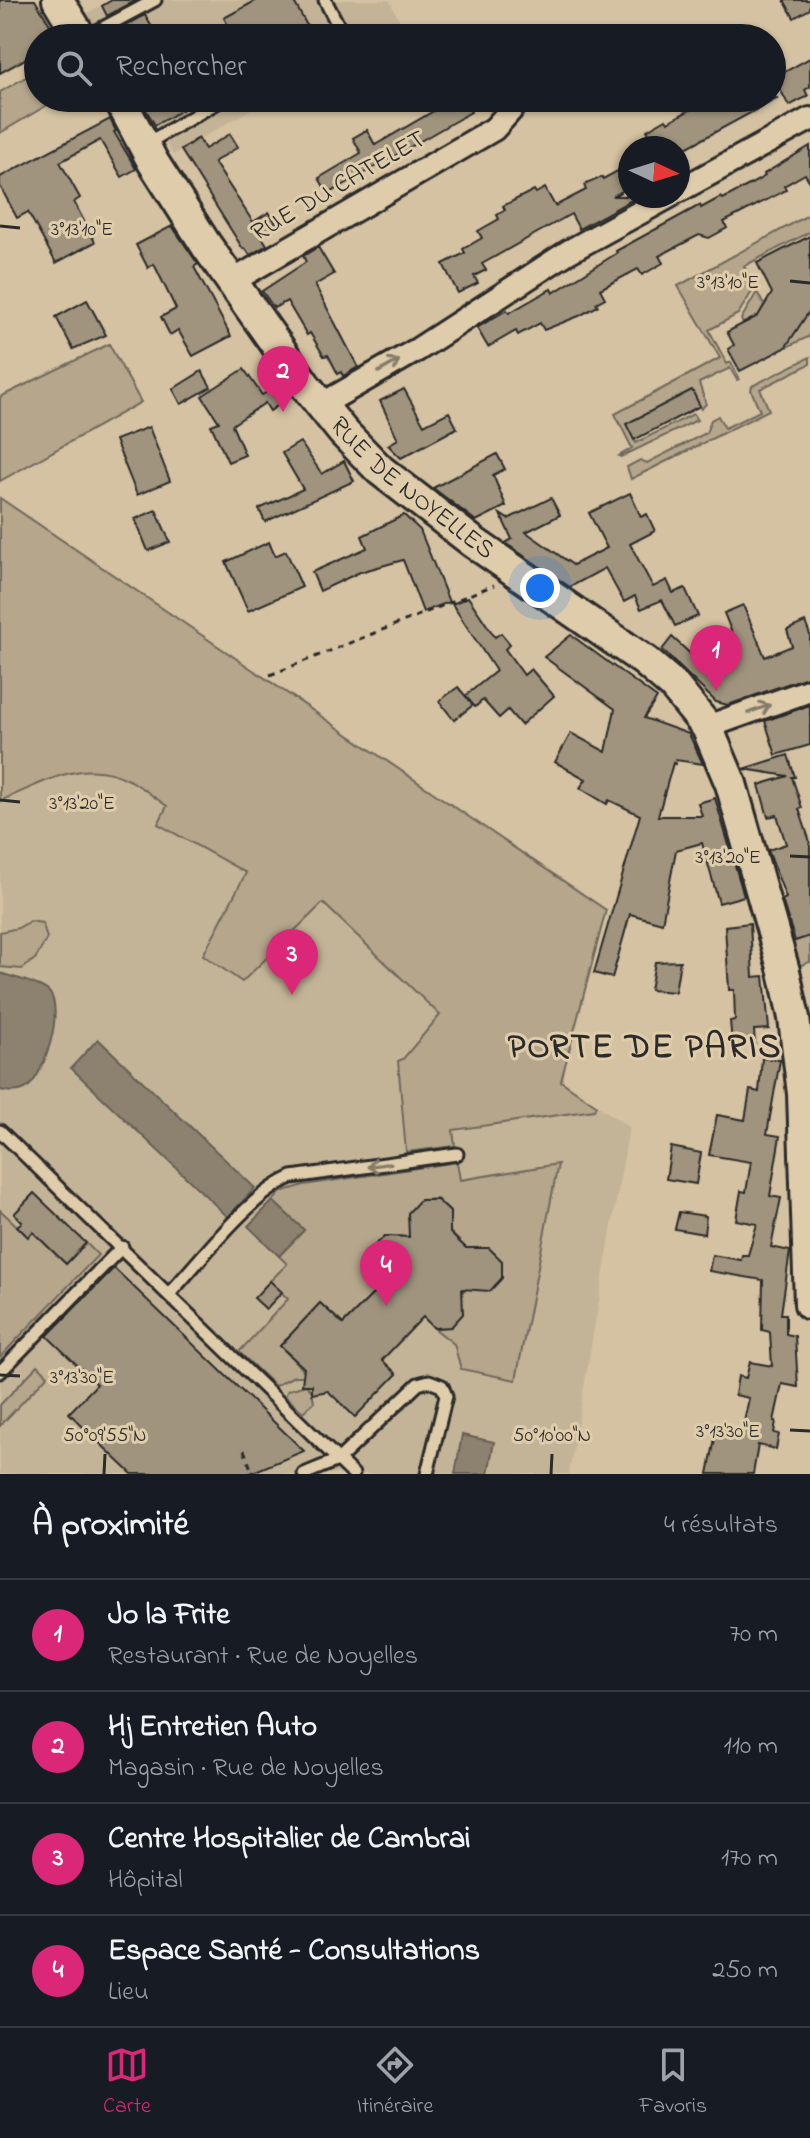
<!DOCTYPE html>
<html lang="fr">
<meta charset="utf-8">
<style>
body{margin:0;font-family:"Indie Flower",sans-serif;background:#242831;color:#f1f3f6}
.compass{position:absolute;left:618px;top:136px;width:72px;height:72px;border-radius:50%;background:#171b24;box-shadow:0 2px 6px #0004;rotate:94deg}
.you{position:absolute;left:540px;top:588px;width:28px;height:28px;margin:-20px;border:6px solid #fff;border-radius:50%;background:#1a73e8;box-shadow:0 0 0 12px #1a73e833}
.badge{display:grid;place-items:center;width:52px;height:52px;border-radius:50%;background:#db2777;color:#fff;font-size:26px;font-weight:700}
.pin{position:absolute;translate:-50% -66px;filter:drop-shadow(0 2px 4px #0008)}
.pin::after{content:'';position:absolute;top:42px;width:28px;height:24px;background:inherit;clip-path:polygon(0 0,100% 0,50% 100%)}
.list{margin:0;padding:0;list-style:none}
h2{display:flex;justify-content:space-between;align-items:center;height:104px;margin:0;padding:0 32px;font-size:34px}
h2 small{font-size:26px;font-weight:400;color:#9ea1a6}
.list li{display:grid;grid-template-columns:52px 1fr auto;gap:24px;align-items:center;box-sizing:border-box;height:112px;padding:0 32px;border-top:2px solid #363941}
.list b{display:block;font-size:30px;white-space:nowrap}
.list p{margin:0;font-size:26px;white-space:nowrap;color:#9ea1a6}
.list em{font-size:26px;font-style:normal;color:#9ea1a6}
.icon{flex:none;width:44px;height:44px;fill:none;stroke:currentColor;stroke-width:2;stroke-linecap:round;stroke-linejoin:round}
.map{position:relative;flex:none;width:810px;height:1474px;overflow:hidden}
.search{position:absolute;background:#171b24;box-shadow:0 2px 6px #0004;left:24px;right:24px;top:24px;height:88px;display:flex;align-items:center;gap:20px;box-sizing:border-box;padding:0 28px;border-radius:44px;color:#9ea1a6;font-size:30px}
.sheet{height:552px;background:#171b24}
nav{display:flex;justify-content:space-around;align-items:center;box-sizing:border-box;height:112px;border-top:2px solid #363941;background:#171b24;font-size:22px;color:#9ea1a6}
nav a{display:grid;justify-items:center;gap:4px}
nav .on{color:#db2777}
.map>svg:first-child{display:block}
.built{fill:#c4b497}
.green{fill:#b5a68c;stroke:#70685c;stroke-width:2}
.water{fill:#8d8270;stroke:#665f54;stroke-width:2}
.building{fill:#a0947e;stroke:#2b2b2b;stroke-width:2}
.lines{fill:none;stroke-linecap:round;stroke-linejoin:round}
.lane-casing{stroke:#2b2b2b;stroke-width:17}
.street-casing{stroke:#2b2b2b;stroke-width:28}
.secondary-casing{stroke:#2b2b2b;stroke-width:36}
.path{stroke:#2b2b2b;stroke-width:3;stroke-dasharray:6 6;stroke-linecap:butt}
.lane{stroke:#dfccaa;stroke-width:11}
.street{stroke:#dfccaa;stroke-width:22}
.secondary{stroke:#dfccaa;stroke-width:30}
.oneway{stroke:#857c6a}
.ticks{fill:none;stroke:#2b2b2b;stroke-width:3}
.labels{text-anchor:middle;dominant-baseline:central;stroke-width:6;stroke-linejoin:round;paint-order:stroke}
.street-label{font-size:26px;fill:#2b2b2b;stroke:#dfccaa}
.district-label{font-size:34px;font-weight:bold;letter-spacing:2px;fill:#2b2b2b;stroke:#dfccaa}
.ticks-label{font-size:20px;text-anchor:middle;fill:#2b2b2b;stroke:#dfccaa;stroke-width:6;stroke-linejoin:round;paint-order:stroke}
</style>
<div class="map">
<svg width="810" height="1474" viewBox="0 0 810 1474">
<rect width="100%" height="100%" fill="#d4c2a2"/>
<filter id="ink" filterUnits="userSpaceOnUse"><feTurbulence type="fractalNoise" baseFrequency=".0125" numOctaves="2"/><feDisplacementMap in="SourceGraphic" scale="16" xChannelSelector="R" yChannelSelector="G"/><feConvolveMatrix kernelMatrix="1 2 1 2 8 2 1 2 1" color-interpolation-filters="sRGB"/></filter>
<g filter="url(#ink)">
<g class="built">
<polygon points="112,0 389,0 402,25 377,38 102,38 87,13"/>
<polygon points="139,98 270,98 173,155"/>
<polygon points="0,498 606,910 561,1081 629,1127 569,1474 0,1474"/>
</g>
<g class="green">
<polygon points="38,70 38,98 59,98 0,133 0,92"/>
<polygon points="810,214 810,232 744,266 755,287 738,314 709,330 727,364 731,362 739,379 737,380 730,368 699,383 706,404 701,409 691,390 627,424 636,443 693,414 697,420 621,457 619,456 632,448 615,414 720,358 678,286"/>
<polygon points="757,292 764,305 758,316 743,324 741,319"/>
<polygon points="810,310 810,336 787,347 781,335 790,340"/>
<polygon points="109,344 141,402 0,481 0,397"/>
<polygon points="810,357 810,364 760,389 769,410 631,479 627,467 640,460 647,463 706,433 711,420 718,416 725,428 760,411 751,390 752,386"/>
<path d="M0,498L606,910L561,1081L596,1105L594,1110L453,1130L455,1146L406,1152L398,1061L403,1059L440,1015L323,903L242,982L203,955L246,873L158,824L167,806C155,798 143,788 131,781C84,755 44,783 0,801Z"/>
<polygon points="30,921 42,923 47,938 36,958 22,969 0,967 0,932 18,928"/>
<polygon points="810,936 810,962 795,967 789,943"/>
<polygon points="457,1162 460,1180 558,1164 516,1380 461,1369 454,1344 434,1328 451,1327 463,1314 460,1294 467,1287 469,1251 448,1230 450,1228 450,1212 437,1199 420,1200 408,1213 411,1233 405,1239 402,1236 385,1236 372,1248 373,1267 400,1284 378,1289 343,1324 320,1303 280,1346 309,1376 294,1376 275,1386 239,1352 288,1299 270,1281 287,1264 279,1256 304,1230 273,1201 281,1192 304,1185"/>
<polygon points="0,1210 28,1236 33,1232 66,1264 86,1243 98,1255 0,1357"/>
<polygon points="38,1365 48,1375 0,1426 0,1405"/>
<polygon points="306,1385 312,1391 314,1402 303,1412 285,1396 288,1390"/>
</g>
<g class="water">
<path d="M0,973C14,978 36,982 48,991C66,1007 44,1079 25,1089C17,1093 8,1092 0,1090Z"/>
<polygon points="98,1039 255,1188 228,1217 71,1068"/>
<polygon points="273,1201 304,1230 279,1256 248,1226"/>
<polygon points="462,1435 494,1442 488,1474 455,1474"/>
</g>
<g class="building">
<polygon points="0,0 35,0 58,38 38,38 38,52 0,73"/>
<polygon points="112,0 137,0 107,16 102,6"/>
<polygon points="257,0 293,0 310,31 296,38 235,38 224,18"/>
<polygon points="784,0 810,0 810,9 794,18"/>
<polygon points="145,15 158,38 120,38 116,31"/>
<polygon points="810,58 810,87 805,90 808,96 789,106 774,78"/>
<polygon points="139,98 176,98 182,110 155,125"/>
<polygon points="456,98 463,98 471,112 328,194 319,178 361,153 353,138 367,130 375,145"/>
<polygon points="712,98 778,98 686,148 657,148 647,130 666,119 668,122"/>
<polygon points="110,119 116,131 114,132 136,169 122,177 100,140 60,162 80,198 74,202 95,242 56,263 28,212 17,218 0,186 0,177"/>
<polygon points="230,134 238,147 214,162 253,222 269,212 278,226 262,237 267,245 250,255 245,248 243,249 181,150 198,138 205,149"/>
<polygon points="810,146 810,182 805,174 784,186 786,190 724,222 727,228 709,238 699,235 659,256 663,263 642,275 638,269 600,289 605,298 596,303 598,306 579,316 544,330 540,323 518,335 516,331 488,347 477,328 490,320 507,310 509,313 551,289 553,293 617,253 616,251 700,205 701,208 721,197 723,199 751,184 765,176 764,174"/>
<polygon points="625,167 630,177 630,187 613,196 639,196 579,229 571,214 482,264 486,270 474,276 478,283 458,293 443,264 465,253 463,249 482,238 478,231 499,219 497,215 505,210 503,206 534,190 536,193 545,188 555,206 586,190 584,185 602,177 603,179"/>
<polygon points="172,226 198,264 194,267 231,336 193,356 178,330 170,335 161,317 176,309 154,264 148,268 136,245"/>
<polygon points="810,236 810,310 785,348 740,371 728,349 734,345 727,332 758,316 772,293 757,263"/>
<polygon points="318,247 334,274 315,285 358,367 343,376 341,372 338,374 328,355 324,356 310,333 307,335 287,301 274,308 262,291 306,262 303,256"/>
<polygon points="87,300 106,335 73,349 56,317"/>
<polygon points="244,369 262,395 281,383 291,396 270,411 265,403 232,425 245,455 228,462 211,425 219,422 202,396"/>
<polygon points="202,371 211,387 181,404 173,389"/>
<polygon points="404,389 424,425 449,412 457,428 401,458 388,445 398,439 380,401"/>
<polygon points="692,390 700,406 634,440 626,424"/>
<polygon points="149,427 170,481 137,495 115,440"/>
<polygon points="300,442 322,474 344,461 354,481 265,522 259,509 303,489 282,453"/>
<polygon points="497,454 505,469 493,475 506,506 476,521 433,488"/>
<polygon points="630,493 641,517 647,514 655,531 630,544 653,587 667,580 673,593 685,588 698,616 675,626 662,600 641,609 635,596 624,602 605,568 570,587 505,543 512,539 500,514 508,519 551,498 560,515 526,532 573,565 607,548 589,513"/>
<polygon points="156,510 170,542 148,551 135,519"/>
<polygon points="404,515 420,530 449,602 423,612 403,560 360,572 320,591 312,572 367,548 362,536"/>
<polygon points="269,542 275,556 286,551 302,587 248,611 226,562"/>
<polygon points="468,597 495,637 501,633 510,644 505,649 524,675 531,669 554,696 521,725 508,710 499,718 483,700 475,707 465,696 496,671 452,604"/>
<polygon points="743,605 765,657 792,646 787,630 805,622 810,635 810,676 728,705 716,702 662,650 672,637 694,657 727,643 734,638 724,613"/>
<polygon points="571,635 657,698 644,718 689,734 703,764 676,760 675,764 673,763 658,816 702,816 698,803 715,798 744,896 719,903 702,843 676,850 662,923 630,914 612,978 594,973 640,815 609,800 607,804 580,788 586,779 555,762 571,733 606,752 615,709 544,657"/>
<polygon points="458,687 473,705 454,720 439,701"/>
<polygon points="810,705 810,745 776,755 765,721"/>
<polygon points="788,755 795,777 792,777 802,808 799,809 810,842 810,936 795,941 782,900 786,898 768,850 786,844 777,815 768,817 759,785 788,776 744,769"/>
<polygon points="750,923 753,977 764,976 769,1029 754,1030 755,1044 732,1044 730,1021 735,1020 734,990 729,990 725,926"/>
<polygon points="680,961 675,992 650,990 655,962"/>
<polygon points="762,1058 780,1060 767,1134 780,1136 770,1196 781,1198 771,1247 790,1251 781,1314 786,1314 786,1334 795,1336 798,1387 782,1384 774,1421 776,1421 774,1433 779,1434 776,1449 758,1445 753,1474 708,1474 717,1428 742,1432 749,1398 735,1395 738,1376 746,1378 750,1362 772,1366 770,1332 762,1330 763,1280 709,1271 712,1255 741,1260 742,1255 748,1255 757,1224 736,1220 741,1191 746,1192 751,1162 709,1155 717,1115 745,1120 750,1090 759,1092"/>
<polygon points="671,1147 701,1153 696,1184 666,1179"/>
<polygon points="34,1193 86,1243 66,1264 33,1232 28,1237 17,1226 22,1222 14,1214"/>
<polygon points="420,1200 437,1200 450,1212 450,1233 466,1248 489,1248 502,1261 502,1278 490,1291 462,1289 463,1314 451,1327 434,1328 423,1317 382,1360 397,1374 355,1417 328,1391 312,1394 312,1385 302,1385 304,1368 280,1346 320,1303 343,1324 386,1281 372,1267 372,1248 385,1236 409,1237 408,1213"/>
<polygon points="679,1212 706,1216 704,1234 675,1229"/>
<polygon points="114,1268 304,1451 248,1474 132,1474 86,1430 69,1413 97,1384 47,1336"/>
<polygon points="270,1281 282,1292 266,1309 254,1298"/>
</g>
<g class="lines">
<g class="lane-casing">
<g id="lane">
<polyline points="325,0 342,33 333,38"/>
<polyline points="84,38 155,0"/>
<polyline points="144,145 225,98"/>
<polyline points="0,1131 353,1474"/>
<path d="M169,1294C202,1259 249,1195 292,1177L457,1154"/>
<polyline points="0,1372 122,1247"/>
<polyline points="304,1474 338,1460 418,1384 429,1381 442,1386 446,1396 427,1474"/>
</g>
</g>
<g class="street-casing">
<g id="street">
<polyline points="678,191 810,119"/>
<polyline points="231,282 494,129 511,110"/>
<polyline points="321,405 417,350 568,252 670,196"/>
<polyline points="707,727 810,690"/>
</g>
</g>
<g class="secondary-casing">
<g id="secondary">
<polyline points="58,0 81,38"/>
<path id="s1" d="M119,98L153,162L206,245L305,385L343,432L380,470L473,542L645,661L673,685L707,727L731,784L784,971L794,1018L803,1094L810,1304"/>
</g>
</g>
<g class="path">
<polyline points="270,675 494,585"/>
<polyline points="244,1450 253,1474"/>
</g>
<use href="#lane" class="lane"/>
<use href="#street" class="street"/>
<use href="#secondary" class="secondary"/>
</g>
<defs><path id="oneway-shaft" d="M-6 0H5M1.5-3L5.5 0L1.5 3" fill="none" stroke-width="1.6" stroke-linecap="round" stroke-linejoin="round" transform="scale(2)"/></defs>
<g class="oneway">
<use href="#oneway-shaft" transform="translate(389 366) rotate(-30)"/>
<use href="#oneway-shaft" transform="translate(759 709) rotate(-20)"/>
<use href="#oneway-shaft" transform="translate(379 1165) rotate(172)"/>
</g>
</g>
<path class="ticks" d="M0,226L20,228M790,281L810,283M0,800L20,802M790,856L810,857M0,1375L20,1376M790,1430L810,1431M104,1474L105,1454M551,1474L552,1454"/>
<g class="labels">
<g class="street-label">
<text transform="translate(339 187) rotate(-30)">RUE DU CATELET</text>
<text stroke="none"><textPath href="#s1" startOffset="492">RUE DE NOYELLES</textPath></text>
</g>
<g class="district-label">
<text x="645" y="1049">PORTE DE PARIS</text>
</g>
</g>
<g class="ticks-label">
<text x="82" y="235">3°13'10"E</text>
<text x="728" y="288">3°13'10"E</text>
<text x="82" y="809">3°13'20"E</text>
<text x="728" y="863">3°13'20"E</text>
<text x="82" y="1383">3°13'30"E</text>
<text x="728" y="1437">3°13'30"E</text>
<text x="105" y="1441">50°09'55"N</text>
<text x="552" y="1441">50°10'00"N</text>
</g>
</svg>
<svg class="compass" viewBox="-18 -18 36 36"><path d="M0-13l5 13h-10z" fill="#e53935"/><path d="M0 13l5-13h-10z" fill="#9ea1a6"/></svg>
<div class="you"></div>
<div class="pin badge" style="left:716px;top:691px">1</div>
<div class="pin badge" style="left:283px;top:412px">2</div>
<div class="pin badge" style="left:292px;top:995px">3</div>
<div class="pin badge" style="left:386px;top:1306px">4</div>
<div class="search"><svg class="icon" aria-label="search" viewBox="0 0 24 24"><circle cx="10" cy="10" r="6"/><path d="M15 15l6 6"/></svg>Rechercher</div>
</div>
<section class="sheet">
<h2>À proximité<small>4 résultats</small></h2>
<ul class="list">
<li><span class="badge">1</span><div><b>Jo la Frite</b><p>Restaurant · Rue de Noyelles</p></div><em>70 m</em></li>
<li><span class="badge">2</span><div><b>Hj Entretien Auto</b><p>Magasin · Rue de Noyelles</p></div><em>110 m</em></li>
<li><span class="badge">3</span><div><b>Centre Hospitalier de Cambrai</b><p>Hôpital</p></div><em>170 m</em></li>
<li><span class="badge">4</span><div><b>Espace Santé - Consultations</b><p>Lieu</p></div><em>250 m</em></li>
</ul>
</section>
<nav>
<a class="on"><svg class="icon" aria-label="map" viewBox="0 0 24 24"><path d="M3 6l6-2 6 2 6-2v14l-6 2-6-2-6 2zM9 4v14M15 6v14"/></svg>Carte</a>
<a><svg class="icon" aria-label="directions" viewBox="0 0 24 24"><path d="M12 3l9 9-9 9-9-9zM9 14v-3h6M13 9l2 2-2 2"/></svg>Itinéraire</a>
<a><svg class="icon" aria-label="saved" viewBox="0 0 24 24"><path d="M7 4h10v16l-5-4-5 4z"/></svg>Favoris</a>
</nav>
